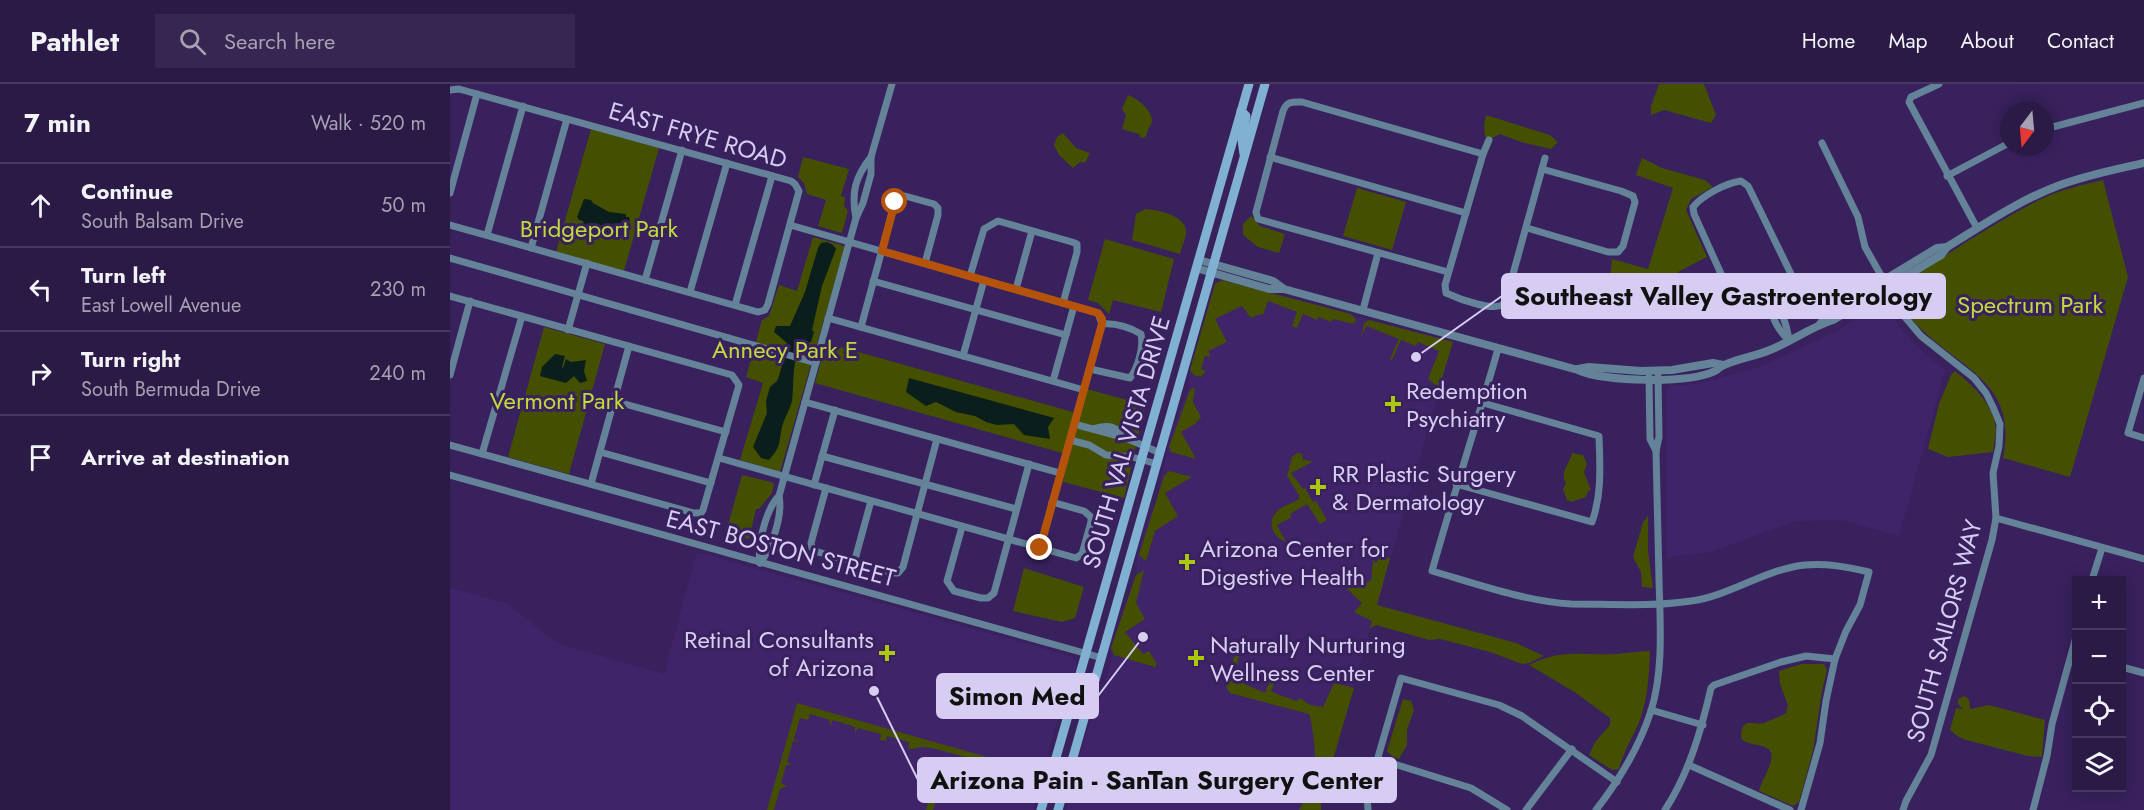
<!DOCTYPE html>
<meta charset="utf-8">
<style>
body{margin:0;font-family:Jost,sans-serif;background:#372651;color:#f1f3f6}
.controls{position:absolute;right:18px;bottom:18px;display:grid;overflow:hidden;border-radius:0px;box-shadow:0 3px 15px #0003}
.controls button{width:54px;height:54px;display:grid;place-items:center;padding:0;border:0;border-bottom:2px solid #47385f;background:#2b1946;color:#f1f3f6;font:30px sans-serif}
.compass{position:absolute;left:1550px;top:18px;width:54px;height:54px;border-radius:50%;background:#2b1946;box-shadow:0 3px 15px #0003;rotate:196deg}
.stop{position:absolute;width:18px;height:18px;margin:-14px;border:4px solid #b45309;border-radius:50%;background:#fff}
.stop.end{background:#b45309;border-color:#fff;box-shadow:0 2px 6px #0008}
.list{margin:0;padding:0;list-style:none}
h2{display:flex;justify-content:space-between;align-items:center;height:78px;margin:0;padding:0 24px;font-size:26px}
h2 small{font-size:20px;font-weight:400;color:#a6a0b3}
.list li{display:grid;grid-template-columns:39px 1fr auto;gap:18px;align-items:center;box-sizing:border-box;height:84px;padding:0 24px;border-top:2px solid #47385f}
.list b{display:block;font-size:22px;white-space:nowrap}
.list p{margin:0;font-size:20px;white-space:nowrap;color:#a6a0b3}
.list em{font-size:20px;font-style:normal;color:#a6a0b3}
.icon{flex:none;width:33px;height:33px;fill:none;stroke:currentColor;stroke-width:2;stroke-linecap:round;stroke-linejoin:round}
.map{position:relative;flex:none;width:1694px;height:726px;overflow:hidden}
header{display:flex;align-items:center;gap:36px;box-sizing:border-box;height:84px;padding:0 30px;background:#2b1946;border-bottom:2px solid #47385f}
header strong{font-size:28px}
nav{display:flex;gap:33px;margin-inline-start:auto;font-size:21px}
.search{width:420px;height:54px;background:#372651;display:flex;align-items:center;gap:15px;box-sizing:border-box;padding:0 21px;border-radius:0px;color:#a6a0b3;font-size:22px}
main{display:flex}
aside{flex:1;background:#2b1946}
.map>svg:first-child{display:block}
.built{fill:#402469}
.green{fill:#444f00}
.water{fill:#0a1f1b}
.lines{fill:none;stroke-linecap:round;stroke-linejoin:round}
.minor{stroke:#648398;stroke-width:7}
.tertiary{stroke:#648398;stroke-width:8}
.secondary{stroke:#80b1d2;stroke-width:9}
.route{stroke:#b45309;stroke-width:8}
.poi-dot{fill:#aec60c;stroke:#39215e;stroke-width:2}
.labels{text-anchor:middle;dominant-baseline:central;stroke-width:6;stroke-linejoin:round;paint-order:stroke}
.street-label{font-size:24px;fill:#d7cdf2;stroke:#39215e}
.park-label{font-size:24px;fill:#c1da3d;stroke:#39215e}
.poi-label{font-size:24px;fill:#d7cdf2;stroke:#39215e;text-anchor:start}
.leader{fill:none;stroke:#d7cdf2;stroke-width:2}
.callout-dot{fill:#d7cdf2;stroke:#39215e;stroke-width:2}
.callout{fill:#d7cdf2;stroke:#d7cdf2;stroke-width:2}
.callout-label{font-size:26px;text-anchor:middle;font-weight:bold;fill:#111}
</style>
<header>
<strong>Pathlet</strong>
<div class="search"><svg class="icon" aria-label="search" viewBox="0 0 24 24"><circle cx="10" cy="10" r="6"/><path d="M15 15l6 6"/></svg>Search here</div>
<nav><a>Home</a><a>Map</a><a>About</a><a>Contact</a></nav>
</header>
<main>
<aside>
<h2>7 min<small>Walk · 520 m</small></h2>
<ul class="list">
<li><svg class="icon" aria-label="ahead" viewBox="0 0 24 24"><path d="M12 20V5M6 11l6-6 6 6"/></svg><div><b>Continue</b><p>South Balsam Drive</p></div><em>50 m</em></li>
<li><svg class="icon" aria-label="left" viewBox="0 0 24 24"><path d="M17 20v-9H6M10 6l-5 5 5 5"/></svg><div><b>Turn left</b><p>East Lowell Avenue</p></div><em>230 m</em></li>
<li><svg class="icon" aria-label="right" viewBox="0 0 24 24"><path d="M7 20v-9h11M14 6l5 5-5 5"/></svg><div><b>Turn right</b><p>South Bermuda Drive</p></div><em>240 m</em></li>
<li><svg class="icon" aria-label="arrive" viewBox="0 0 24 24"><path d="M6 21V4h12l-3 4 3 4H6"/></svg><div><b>Arrive at destination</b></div></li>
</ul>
</aside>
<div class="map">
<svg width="1694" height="726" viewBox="0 0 1694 726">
<rect width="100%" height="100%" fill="#39215e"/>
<g class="built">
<polygon points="772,196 1003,258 881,681 871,716 871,726 616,726 636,650 650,616 662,575 660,565 686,491 688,471 695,443 707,415 721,350 738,305 740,286 765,200"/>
<polygon points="1433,219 1447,240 1466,262 1495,286 1449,452 1392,436 1345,437 1264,467 1217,474 1217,305 1220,301 1238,301 1264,296 1312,282 1383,249"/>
<polygon points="247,468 617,571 623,574 626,578 626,583 606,642 587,707 584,726 0,726 0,504 56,519 101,555 115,562 214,590"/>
</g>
<g class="green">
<polygon points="1209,0 1254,0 1266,31 1261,39 1214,26 1201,31 1201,22"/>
<path d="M678,11C687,14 702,26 702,37C702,40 699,43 698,46C695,54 700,48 694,54L690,53L689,50L672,45L676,31L672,25Z"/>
<polygon points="1036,31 1100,51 1108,58 1101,65 1071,58 1050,50 1042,54 1035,53 1034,42"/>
<polygon points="141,45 209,64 174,187 106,168"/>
<polygon points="613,49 626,64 640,69 635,79 630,78 623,84 609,71 604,61 607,53"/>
<polygon points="353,73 399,85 391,112 395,113 394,122 398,127 392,149 368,142 376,116 357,110 354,99 348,93"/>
<polygon points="1192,74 1212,84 1255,96 1263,103 1241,115 1236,126 1257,173 1228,188 1239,222 1209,222 1206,197 1160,195 1162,175 1198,185 1223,104 1186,91"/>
<path d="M1653,96L1678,193L1620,393L1553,374C1568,299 1514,287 1470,244C1459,234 1452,217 1444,205C1492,174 1540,141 1591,115C1610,106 1632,101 1653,96Z"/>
<polygon points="907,104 956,118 942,166 893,152"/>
<path d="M695,125C708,126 734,131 736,146C737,154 731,163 730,170L682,156L686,130Z"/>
<polygon points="801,132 810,142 835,150 829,169 808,163 793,151 793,140"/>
<polygon points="363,153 395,162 330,388 290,376 313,299 296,293 312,236 319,232 329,201 347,207"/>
<polygon points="655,155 724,175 711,228 663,216 659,230 648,219 638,216"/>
<polygon points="772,196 901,230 906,236 904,240 883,235 881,238 869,233 867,236 853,230 847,244 842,242 847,228 818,217 813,231 810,230 801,234 792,222 765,235 777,258 758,267 761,273 755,272 751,285 756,287 751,293 744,291 740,286 765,200"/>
<polygon points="919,236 1003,258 989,304 978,295 989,267 968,258 966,262 951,256 942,276 940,275 949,255 916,242 911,253 914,239"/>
<polygon points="94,243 155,260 119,390 58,373"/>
<path d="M376,259L630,330L637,305L696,321C687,352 682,383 674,414L613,398L619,371L365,299Z"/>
<path d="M1505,287C1522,301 1540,317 1545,339C1547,348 1544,359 1543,368L1498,373L1478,365L1489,320L1501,291Z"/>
<polygon points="745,303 743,318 751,333 745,340 731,348 746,375 721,368 719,363 740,306"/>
<path d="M847,369L853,370L852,375L863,378L841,389L853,405L855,404L863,418L866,417L877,436L870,440L857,420L840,430L842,433L827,441L836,458C823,453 816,439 827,427C832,422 843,419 849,415V411L837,392L842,373Z"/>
<path d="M1122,369L1133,371L1137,380L1134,388L1141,406L1138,407L1136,413L1121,418L1117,416L1113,405L1116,399C1109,388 1120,380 1122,369Z"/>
<polygon points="719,387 742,393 715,409 728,432 705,447 696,477 689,471 714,392"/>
<polygon points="292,391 321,398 324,400 322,409 309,425 306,425 299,455 276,448"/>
<polygon points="1198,432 1198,467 1203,504 1192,503 1191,488 1183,473 1193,438"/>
<polygon points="931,472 940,474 927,521 1066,559 1094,572 1079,579 1072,580 1040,568 990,555 979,556 926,541 920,545 922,537 904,528 912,519 897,505 921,497 923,476 926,479"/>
<polygon points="574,484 634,503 625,534 612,538 563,527"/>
<polygon points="694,486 686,519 695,535 675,548 693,570 699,567 707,580 705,583 664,571 661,564 686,491"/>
<path d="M1200,567C1199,592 1198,617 1188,641C1181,656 1173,669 1169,685L1162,686L1139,671L1145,658L1160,641V634L1126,609L1079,581C1113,564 1132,572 1167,570C1178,569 1189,567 1200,567Z"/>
<path d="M790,569L783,595L815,609L825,584L828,586L823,594L826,596L821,607L829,611L847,617L850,614L860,621L873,623L884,599L904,604L871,716V726H849C855,715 863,703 865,691C867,680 863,640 859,630L780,609L776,603L784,573Z"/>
<path d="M1351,580H1374L1377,586L1372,607L1363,667L1349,718L1343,722L1309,707C1311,696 1330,671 1317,664C1309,660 1302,661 1294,657L1291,654C1291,631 1303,642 1314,639C1321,636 1330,633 1336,629L1338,621L1330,600L1329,587Z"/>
<path d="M1514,612C1520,614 1520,620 1520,625L1539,621L1595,636L1592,673L1578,672L1516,656L1507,652L1500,646L1506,624L1513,625L1508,620V615Z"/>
<polygon points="953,615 961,617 964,626 957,646 957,661 949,675 942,672 937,667"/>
<path d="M347,619L590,688L585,707L575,713C544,704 560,699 542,684C535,678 483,663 474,663C469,663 465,665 460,665L458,664L459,658L437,652L436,657L430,656L431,650L408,644L405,649V643L383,636L380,642V636L360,630L358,636L350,634L344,655L349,658L343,657L337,678L342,681H336L331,699L337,702L330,705L324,726H317Z"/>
<polygon points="490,680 500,683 497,697 495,695 492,696 493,711 488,710 483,726 476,726 481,708 476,706 482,706 486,689 481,687"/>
</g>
<g class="water">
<polygon points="134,115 141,116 143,119 159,128 176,130 176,133 179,133 180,137 174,142 170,155 158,154 152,147 142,148 144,140 143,139 139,148 135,146 133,137 129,136 127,133"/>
<path d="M377,158L383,161L386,165L372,202L362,246L364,248L361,258C339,265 345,299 342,317C340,326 334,334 332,343C328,361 332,361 319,376L311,374L303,363L317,329L316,317L320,303L327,297L330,289L337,259L324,248L326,242H340L355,208L368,164L371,159Z"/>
<polygon points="105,270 115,272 112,283 113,284 116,275 121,278 136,276 134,287 137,297 130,299 124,292 116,299 90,292 92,283"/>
<polygon points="459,294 604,334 598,343 600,355 574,351 564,340 547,341 536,338 525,332 506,328 486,318 476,322 456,308"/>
</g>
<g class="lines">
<g class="minor">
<polyline points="1489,0 1461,13 1459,18 1527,144"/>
<polyline points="0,6 9,5 341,97 345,100 349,107 318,220 315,226 308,228 0,141"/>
<polyline points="1595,45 1694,19"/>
<path d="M1039,56L1033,70L995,201L996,209C1009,215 1046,229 1055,219L1095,74"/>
<polyline points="1372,59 1408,133 1415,163 1454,232 1471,252 1524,294 1536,309 1543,323 1550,340 1549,362 1543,389 1546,434 1542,456 1481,671 1456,717 1453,726"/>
<polyline points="820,73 1016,129"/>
<polyline points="1497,92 1559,59"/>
<polyline points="0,109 27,10"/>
<path d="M406,134C401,109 405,93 421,73"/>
<polyline points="340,141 648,229 652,240 590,464"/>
<polyline points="1077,144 1158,168 1168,168 1173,162 1185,118 1183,112 1171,107 1092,85"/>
<polyline points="37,151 73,22"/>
<polyline points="81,164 117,35"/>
<polyline points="0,174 366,279"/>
<path d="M998,188L808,135L806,128L833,27C837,17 842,18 852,18L1033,70"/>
<polyline points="520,192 534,145 548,137 622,158 627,160 627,168 613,219"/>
<polyline points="195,196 232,66"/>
<polyline points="423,197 616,251"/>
<path d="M1059,204C1081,211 1104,219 1126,224C1176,236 1235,233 1282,214C1285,219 1288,226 1295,228C1303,230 1337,216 1342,208C1344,203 1343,198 1343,194L1302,110L1298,102L1291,97C1276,99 1253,111 1243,123L1244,130L1282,214"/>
<polyline points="566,205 582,147"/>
<polyline points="240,208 277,79"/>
<polyline points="0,212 282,291 289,301 253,426 251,429 244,429 0,361"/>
<path d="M1321,220C1334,229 1337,242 1339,257"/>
<path d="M1321,220C1321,235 1329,246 1339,257"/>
<polyline points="285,221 322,92"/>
<polyline points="913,226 928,169"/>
<polyline points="378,234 634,306"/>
<polyline points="411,243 445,118 450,113 455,112 484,120 488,124 488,131 475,179"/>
<polyline points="118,246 137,179"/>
<path d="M1048,265C1027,339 1003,412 982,487C1027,500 1074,517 1121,520C1160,520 1202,523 1241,517C1280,512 1315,485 1355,481C1377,479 1397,483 1419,488L1410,521L1396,547L1385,575L1376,617L1370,659L1351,726"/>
<polyline points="513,272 534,196"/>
<path d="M640,285L680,294C688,284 694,262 691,250C679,243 665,239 652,240"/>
<polyline points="0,291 20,217"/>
<polyline points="1199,293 1200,355 1206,367"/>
<polyline points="1694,294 1678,349 1694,354"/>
<polyline points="603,297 624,222"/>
<polyline points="164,317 276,348"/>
<polyline points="355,318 610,389"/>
<polyline points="624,340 676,354 710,369"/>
<path d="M643,345C659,340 665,342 676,354"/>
<polyline points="620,356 639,361 656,371 682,373 707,380"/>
<polyline points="150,368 261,399"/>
<polyline points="32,370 72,232"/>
<polyline points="372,372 566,425"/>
<polyline points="269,374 626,474 632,470 641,438 641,433 634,427 602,418"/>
<polyline points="0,391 652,574"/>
<polyline points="141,400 179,262"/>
<path d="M1006,400L1142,438C1152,410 1150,382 1149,352L1033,319"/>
<polyline points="364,401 385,326"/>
<polyline points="376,404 361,459 362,464 368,468 441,489 448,489 453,483 487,355"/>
<polyline points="1546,434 1694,475"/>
<polyline points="512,443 497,497 504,507 531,514 538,514 544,509 579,380"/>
<path d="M310,479C322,464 333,431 329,412L406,134L413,119L421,90V73L442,0"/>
<path d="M310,479C307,461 316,425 329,412"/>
<polyline points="404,479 421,417"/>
<polyline points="1642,496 1652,464"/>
<polyline points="1672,583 1694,589"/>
<polyline points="1201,626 1253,641"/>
<polyline points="928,675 1021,704 1057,726"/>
<polyline points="1239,681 1340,726"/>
<polyline points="918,726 917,711 951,594 1049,621 1072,632 1167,698"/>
<polyline points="1076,726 1122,665"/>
<path d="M1146,726C1170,695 1189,664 1201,627C1214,585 1210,538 1209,495C1208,453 1207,410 1206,367L1209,353L1208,292"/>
<path d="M1215,726C1239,689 1251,647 1261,604L1264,601L1331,578L1356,572L1385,575"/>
<polyline points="1583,726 1597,672 1602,640 1626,553"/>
</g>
<g class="tertiary">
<path d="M749,176L823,197L834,205L1128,286C1154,298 1238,300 1265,287C1268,286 1269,283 1272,282C1285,275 1306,272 1320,266C1342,257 1361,243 1383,236L1491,171L1497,163C1533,141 1569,116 1610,101C1637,91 1666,85 1694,79"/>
<polyline points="746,184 819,205 833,205"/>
<polyline points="1370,240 1378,230 1487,164 1497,163"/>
<polyline points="1128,285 1139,283 1191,287 1222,286 1263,279 1273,281"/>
</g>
<g class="secondary">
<polyline points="791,27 796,32 792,56 794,70"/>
<polyline points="591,726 799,0"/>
<polyline points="608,726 815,0"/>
</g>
</g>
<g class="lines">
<polyline class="route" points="445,118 432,167 648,229 652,235 652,240 590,464"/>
</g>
<g class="poi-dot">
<path d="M940 311h6v6h6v6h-6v6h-6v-6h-6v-6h6z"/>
<path d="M865 394h6v6h6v6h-6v6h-6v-6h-6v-6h6z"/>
<path d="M734 469h6v6h6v6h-6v6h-6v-6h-6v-6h6z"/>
<path d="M434 560h6v6h6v6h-6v6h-6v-6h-6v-6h6z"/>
<path d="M743 565h6v6h6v6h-6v6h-6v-6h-6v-6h6z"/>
</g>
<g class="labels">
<g class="street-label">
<text transform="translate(248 51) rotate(16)">EAST FRYE ROAD</text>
<text transform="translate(676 358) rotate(-74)">SOUTH VAL VISTA DRIVE</text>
<text transform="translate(331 464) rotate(15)">EAST BOSTON STREET</text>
<text transform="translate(1494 547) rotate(-75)">SOUTH SAILORS WAY</text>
</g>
<g class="park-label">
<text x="149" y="144">Bridgeport Park</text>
<text x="1580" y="220">Spectrum Park</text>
<text x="335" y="265">Annecy Park E</text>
<text x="107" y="316">Vermont Park</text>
</g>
<g class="poi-label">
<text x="956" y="306">Redemption<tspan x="956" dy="28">Psychiatry</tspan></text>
<text x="882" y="389">RR Plastic Surgery<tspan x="882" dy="28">&amp; Dermatology</tspan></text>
<text x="750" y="464">Arizona Center for<tspan x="750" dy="28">Digestive Health</tspan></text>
<text x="424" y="555" text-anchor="end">Retinal Consultants<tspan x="424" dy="28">of Arizona</tspan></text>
<text x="760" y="560">Naturally Nurturing<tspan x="760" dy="28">Wellness Center</tspan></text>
</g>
</g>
<path class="leader" d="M966 273L1052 212M693 553L648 612M424 607L468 696"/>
<g class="callout-dot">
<circle cx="966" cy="273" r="6"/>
<circle cx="693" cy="553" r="6"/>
<circle cx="424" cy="607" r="6"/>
</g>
<g class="callout">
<rect x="1052" y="190" width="443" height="44" rx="6"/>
<rect x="487" y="590" width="161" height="44" rx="6"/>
<rect x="468" y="674" width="478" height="44" rx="6"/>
</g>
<g class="callout-label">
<text x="1273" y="221">Southeast Valley Gastroenterology</text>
<text x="567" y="621">Simon Med</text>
<text x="707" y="705">Arizona Pain - SanTan Surgery Center</text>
</g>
</svg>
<div class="controls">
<button>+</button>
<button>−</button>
<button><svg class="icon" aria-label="locate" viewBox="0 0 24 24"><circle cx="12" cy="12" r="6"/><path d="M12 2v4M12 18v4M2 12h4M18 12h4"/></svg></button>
<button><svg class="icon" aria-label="layers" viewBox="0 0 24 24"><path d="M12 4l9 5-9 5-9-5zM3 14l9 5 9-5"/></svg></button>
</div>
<svg class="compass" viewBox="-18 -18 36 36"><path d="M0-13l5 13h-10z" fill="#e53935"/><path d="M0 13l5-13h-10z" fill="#a6a0b3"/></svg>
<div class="stop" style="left:445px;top:118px"></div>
<div class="stop end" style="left:590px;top:464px"></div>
</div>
</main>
